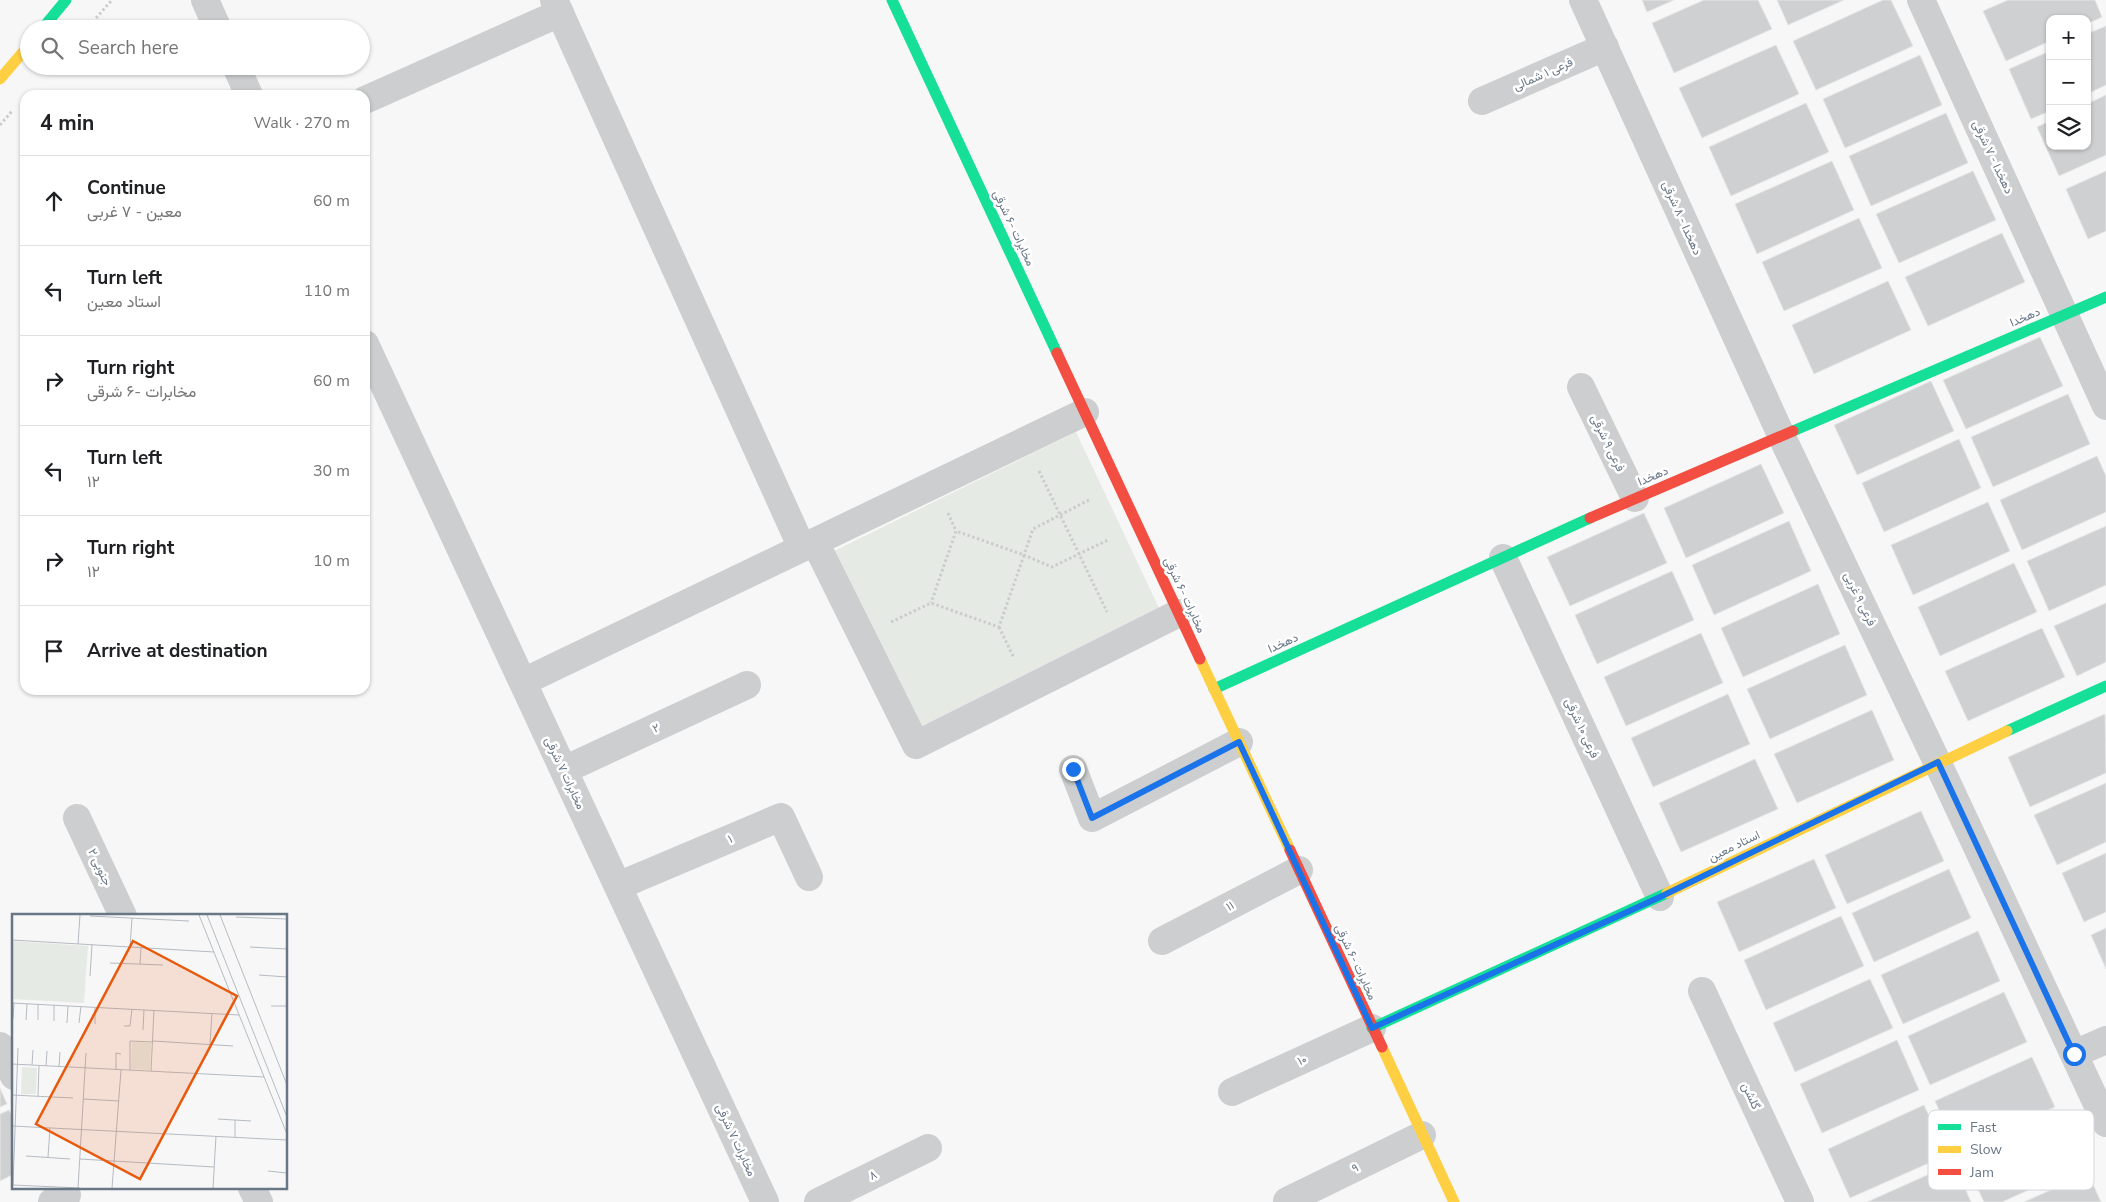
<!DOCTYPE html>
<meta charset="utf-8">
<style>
body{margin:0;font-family:"Nunito Sans",Vazirmatn,sans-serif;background:#f2f2f2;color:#202124}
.controls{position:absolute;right:15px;top:15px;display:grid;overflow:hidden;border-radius:10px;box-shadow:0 1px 4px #0004}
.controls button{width:45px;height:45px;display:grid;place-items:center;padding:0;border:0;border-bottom:1px solid #e0e0e0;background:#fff;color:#202124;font:25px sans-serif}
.stop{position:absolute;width:15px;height:15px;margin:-11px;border:4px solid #1a73e8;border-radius:50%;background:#fff}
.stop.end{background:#1a73e8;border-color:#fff;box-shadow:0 1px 5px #0008}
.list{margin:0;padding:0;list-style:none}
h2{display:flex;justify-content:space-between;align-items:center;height:65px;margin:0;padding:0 20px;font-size:21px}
h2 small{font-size:16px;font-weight:400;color:#757577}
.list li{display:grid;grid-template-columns:32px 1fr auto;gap:15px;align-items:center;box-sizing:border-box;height:90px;padding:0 20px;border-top:1px solid #e0e0e0}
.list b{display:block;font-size:19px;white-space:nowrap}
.list p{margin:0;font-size:16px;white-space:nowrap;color:#757577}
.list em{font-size:16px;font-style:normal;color:#757577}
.icon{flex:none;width:28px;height:28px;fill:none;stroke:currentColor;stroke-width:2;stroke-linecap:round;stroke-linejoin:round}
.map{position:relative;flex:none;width:2106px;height:1202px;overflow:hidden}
.search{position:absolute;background:#fff;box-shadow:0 1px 4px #0004;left:20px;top:20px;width:350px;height:55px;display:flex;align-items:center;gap:12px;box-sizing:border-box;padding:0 18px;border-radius:28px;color:#757577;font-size:19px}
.panel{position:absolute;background:#fff;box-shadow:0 1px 4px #0004;left:20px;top:90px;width:350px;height:605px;border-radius:15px}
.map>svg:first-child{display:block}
.green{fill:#e6eae5}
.building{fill:#ced0d1;stroke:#e6e6e6}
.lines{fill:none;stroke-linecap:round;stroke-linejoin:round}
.path{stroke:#cbcccc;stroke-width:3;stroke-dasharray:2.5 2.5;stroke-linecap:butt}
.street{stroke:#cdced0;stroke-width:28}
.fast{stroke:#16e098;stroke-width:11}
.slow{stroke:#ffcf43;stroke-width:11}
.jam{stroke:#f24e42;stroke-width:11}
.route{stroke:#1a73e8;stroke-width:6}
.labels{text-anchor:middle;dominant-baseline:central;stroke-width:5;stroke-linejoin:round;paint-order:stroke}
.street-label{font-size:12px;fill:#687686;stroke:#fff}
.inset-road{fill:none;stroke:#b5bbc3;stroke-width:1}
.view{fill:#e8590c;fill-opacity:0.15;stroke:#e8590c;stroke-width:2.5}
.inset-edge{fill:none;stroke:#687686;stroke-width:2.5}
.key{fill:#fff;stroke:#d2d6db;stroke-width:1}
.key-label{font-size:14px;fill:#687686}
</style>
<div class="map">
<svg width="2106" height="1202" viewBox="0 0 2106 1202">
<rect width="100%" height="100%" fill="#f7f7f7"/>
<polygon class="green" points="1076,432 1159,608 917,730 834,551"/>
<g class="building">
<polygon points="1642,0 1674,0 1647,12"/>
<polygon points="1704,0 1758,0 1772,29 1674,73 1652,23"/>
<polygon points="1777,0 1844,0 1788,25"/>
<polygon points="1883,0 1891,0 1913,46 1816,90 1793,41"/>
<polygon points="2008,0 2095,0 2102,17 2087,24 2087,19 2050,19 2050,41 2006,61 1983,11"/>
<polygon points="2106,26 2106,85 2087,94 2087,34"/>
<polygon points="1776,45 1799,94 1702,138 1679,88"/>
<polygon points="2050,51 2050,111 2031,119 2009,69"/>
<polygon points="1920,55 1942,105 1845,148 1823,99"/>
<polygon points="2106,95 2106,155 2059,176 2037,127 2050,121 2050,146 2087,146 2087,104"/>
<polygon points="1806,103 1829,152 1731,196 1709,147"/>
<polygon points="1946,113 1968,163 1871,206 1849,156"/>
<polygon points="1832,161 1854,210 1757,254 1735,204"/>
<polygon points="1973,171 1996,220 1899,263 1876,214"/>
<polygon points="2106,171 2106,231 2088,239 2066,189"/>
<polygon points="1859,218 1882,268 1784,311 1762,262"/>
<polygon points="2002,233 2025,282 1928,326 1905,277"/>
<polygon points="1888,281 1911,330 1814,374 1792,325"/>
<polygon points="2040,337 2063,386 1966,429 1943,380"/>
<polygon points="1931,381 1954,431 1857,475 1834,425"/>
<polygon points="2068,394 2090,444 1993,487 1971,437"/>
<polygon points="1959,439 1981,488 1884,532 1862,483"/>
<polygon points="2097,456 2106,476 2106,512 2022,550 2000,500"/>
<polygon points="1761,464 1784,513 1686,558 1664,508"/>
<polygon points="1988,502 2010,551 1913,595 1891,545"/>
<polygon points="1644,513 1667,563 1570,606 1547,557"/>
<polygon points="1789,521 1811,571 1714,615 1692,565"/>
<polygon points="2106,526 2106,585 2049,611 2027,561"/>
<polygon points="2014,563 2037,612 1940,656 1918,607"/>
<polygon points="1672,571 1694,620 1597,664 1575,615"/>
<polygon points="1818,584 1840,634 1743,677 1721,628"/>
<polygon points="2106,603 2106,662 2077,676 2054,626"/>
<polygon points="2042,628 2065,677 1968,721 1945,671"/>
<polygon points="1701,633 1723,683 1626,726 1604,677"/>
<polygon points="1845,645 1867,695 1770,739 1747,689"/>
<polygon points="1728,694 1750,744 1653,787 1631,738"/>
<polygon points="1872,710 1894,760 1797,803 1774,754"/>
<polygon points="2105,714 2106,773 2030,807 2008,757"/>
<polygon points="1755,759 1778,809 1681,852 1659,803"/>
<polygon points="2106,783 2106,842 2057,865 2034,815"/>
<polygon points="1921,811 1944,861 1847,904 1825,855"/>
<polygon points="2106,853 2106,912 2084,922 2062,873"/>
<polygon points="1814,859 1836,908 1739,952 1717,902"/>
<polygon points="1949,869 1971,918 1874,962 1852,913"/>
<polygon points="1841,916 1864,966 1766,1010 1744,960"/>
<polygon points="2106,928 2106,969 2091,935"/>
<polygon points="1978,931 2000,981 1903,1024 1881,975"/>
<polygon points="1870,979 1893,1028 1795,1072 1773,1023"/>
<polygon points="2004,992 2027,1042 1930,1085 1908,1036"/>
<polygon points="1897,1040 1919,1090 1822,1133 1800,1084"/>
<polygon points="2032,1057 2055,1107 1957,1150 1935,1101"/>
<polygon points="0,1088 7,1104 0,1107"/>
<polygon points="1924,1105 1947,1155 1850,1198 1828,1149"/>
<polygon points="9,1110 14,1119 14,1174 0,1181 0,1114"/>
<polygon points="2062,1115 2084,1165 2002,1202 1984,1202 1964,1159"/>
<polygon points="1954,1163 1971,1202 1867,1202"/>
<polygon points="2088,1173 2101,1202 2024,1202"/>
</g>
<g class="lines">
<g class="path">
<polyline points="96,18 112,0"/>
<polyline points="0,125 13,110"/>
<polyline points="1039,471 1107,612"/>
<polyline points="1089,500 1033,529 1024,555 1052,567 1108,540"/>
<polyline points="948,513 956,531"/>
<polyline points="891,622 931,603 999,627 1024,555 956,531 931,603"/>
<polyline points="999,627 1014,658"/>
</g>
<g class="street">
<polyline points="205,0 218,29"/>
<polyline points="554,0 802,548"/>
<polyline points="1583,0 1782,437 1949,787 2106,1123"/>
<polyline points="1921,0 2106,406"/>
<polyline points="236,66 249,95"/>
<polyline points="365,100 560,13"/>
<polyline points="1482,101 1605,47"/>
<polyline points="365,344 765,1202"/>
<polyline points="1581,387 1635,498"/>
<polyline points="815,542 916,745 1179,613"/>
<polyline points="1503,558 1660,897"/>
<polyline points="523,682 1085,412"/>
<polyline points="1073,769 1092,818 1239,742"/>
<polyline points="564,770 747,685"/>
<polyline points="77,818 123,916"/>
<polyline points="618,886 781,817 809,877"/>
<polyline points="1162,941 1299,870"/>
<polyline points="1702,991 1800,1202"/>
<polyline points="0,1046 14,1076"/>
<polyline points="2074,1054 2106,1040"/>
<polyline points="1232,1092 1372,1028"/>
<polyline points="252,1188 259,1202"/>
<polyline points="1287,1201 1422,1135"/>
<polyline points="52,1202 67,1195"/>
<polyline points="818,1202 928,1148"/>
</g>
<g class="fast">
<polyline points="892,0 1057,353"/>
<polyline points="42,29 66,0"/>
<polyline points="1793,431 2106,297"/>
<polyline points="1214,689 1590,518"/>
<polyline points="2007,731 2106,686"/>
<polyline points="1372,1028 1667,893"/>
</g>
<g class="slow">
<polyline points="0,79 29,45"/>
<polyline points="1200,659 1290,850"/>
<polyline points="1667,893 2007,731"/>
<polyline points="1382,1047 1454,1202"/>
</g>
<g class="jam">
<polyline points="1057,353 1200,659"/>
<polyline points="1590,518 1793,431"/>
<polyline points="1290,850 1382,1047"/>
</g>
</g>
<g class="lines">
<polyline class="route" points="1073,769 1092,818 1239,742 1372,1028 1660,897 1938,762 2074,1054"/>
</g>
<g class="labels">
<g class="street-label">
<text transform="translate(1543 74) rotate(-24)">فرعی ۱ شمالی</text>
<text transform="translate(1993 157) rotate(65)">دهخدا - ۷ شرقی</text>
<text transform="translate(1682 218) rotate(66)">دهخدا - ۸ شرقی</text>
<text transform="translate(1014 228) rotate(65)">مخابرات -۶ شرقی</text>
<text transform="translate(2025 317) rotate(-23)">دهخدا</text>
<text transform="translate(1608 443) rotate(64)">فرعی ۹ شرقی</text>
<text transform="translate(1653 476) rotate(-23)">دهخدا</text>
<text transform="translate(1185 595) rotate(65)">مخابرات -۶ شرقی</text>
<text transform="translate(1860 599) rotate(64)">فرعی ۹ غربی</text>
<text transform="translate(1283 643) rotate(-24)">دهخدا</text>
<text transform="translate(656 728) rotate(-25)">۲</text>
<text transform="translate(1582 728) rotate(65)">فرعی ۱۰ شرقی</text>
<text transform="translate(565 773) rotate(65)">مخابرات ۷ شرقی</text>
<text transform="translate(730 839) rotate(-23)">۱</text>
<text transform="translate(1734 846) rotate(-26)">استاد معین</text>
<text transform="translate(100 867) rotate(65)">۲ جنوبی</text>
<text transform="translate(1230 906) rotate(-27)">۱۱</text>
<text transform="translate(1356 962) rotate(65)">مخابرات -۶ شرقی</text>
<text transform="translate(1302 1060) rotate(-24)">۱۰</text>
<text transform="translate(1751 1096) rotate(65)">گلشن</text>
<text transform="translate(736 1140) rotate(65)">مخابرات ۷ شرقی</text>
<text transform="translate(1355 1168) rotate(-26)">۹</text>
<text transform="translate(873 1175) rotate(-26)">۸</text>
</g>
</g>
<g transform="translate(12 914)">
<rect width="275" height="275" fill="#f7f7f7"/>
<path d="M0,27L76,32L72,89L0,85ZM120,128L139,129L138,156L119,155ZM10,153L25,154L24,180H9Z" fill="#e6eae5"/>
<path class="inset-road" d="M187,1L275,220M195,1L275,203M208,1L275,171M78,2L177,7M224,3L275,5M0,26L202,38M66,30L68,1M118,33L120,4M238,33L275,35M98,49L151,51M128,50L129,34M247,61L275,63M78,62L80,31M0,89L227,101M259,92H275M1,105L2,89M14,106L15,90M26,106V90M42,107V91M55,109L56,92M67,109L69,92M83,110V93M112,112H118L120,95M131,116L132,96M141,127L221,132M198,130L200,99M6,134L1,271L68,274M0,150L252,163M20,151L21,136M34,152L35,137M47,153L48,138M104,156V139L109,140M118,156V127L141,128M139,157L142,96M0,181L61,184M26,182L27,152M71,185L107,187M206,205L239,207M0,212L275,226M223,223V206M14,242L58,245M36,243L38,214M68,245L202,253M256,257L275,259M66,274L74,139M100,274L109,156M201,274L204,222"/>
<path class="view" d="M121,27L225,82L128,265L24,210Z"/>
<rect width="275" height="275" class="inset-edge"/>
</g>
<rect x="1928" y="1110" width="166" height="80" rx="8" class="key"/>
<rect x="1938" y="1124" width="23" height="6" fill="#16e098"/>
<rect x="1938" y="1146" width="23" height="7" fill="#ffcf43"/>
<rect x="1938" y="1169" width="23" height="6" fill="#f24e42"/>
<g class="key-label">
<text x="1970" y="1132">Fast</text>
<text x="1970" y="1154">Slow</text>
<text x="1970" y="1177">Jam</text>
</g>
</svg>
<div class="controls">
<button>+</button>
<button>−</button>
<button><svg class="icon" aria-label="layers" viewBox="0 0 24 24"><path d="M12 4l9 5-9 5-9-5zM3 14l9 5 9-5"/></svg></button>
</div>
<div class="stop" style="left:2074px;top:1054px"></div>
<div class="stop end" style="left:1073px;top:769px"></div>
<div class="search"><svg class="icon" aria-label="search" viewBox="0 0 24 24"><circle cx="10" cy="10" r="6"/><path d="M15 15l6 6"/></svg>Search here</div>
<section class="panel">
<h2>4 min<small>Walk · 270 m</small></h2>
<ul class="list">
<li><svg class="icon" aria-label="ahead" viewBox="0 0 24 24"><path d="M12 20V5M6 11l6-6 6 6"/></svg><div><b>Continue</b><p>معین - ۷ غربی</p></div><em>60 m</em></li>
<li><svg class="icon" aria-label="left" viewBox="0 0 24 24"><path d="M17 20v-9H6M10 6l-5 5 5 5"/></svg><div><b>Turn left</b><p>استاد معین</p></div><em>110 m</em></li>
<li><svg class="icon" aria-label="right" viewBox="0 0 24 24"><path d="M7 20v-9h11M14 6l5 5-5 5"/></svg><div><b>Turn right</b><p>مخابرات -۶ شرقی</p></div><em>60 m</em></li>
<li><svg class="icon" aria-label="left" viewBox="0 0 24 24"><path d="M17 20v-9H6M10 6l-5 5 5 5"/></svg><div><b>Turn left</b><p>۱۲</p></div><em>30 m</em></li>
<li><svg class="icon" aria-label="right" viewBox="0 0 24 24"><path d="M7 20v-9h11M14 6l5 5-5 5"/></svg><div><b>Turn right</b><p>۱۲</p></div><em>10 m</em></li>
<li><svg class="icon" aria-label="arrive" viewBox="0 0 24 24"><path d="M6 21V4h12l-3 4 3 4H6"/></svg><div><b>Arrive at destination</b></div></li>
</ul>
</section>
</div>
